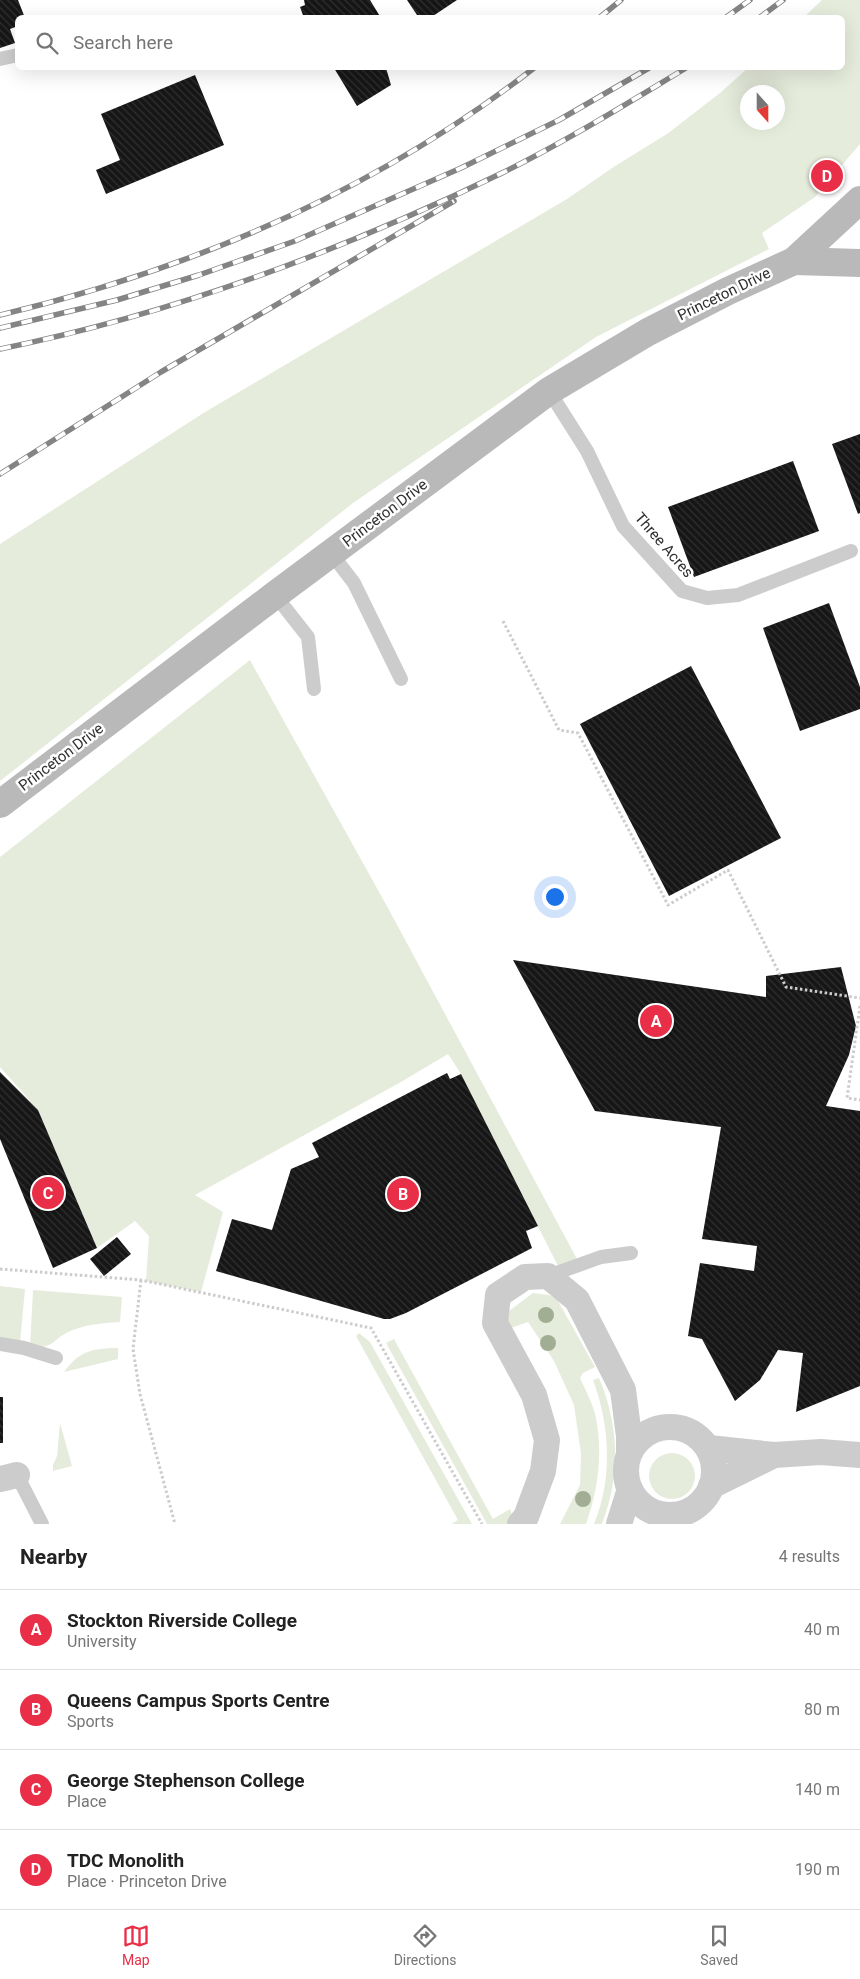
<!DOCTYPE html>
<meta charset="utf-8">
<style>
body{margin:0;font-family:Roboto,sans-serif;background:#f2f2f2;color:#222}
.compass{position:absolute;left:740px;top:85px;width:45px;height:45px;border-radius:50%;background:#fff;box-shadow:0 5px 20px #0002;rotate:159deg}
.you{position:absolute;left:554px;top:896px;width:18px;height:18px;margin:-12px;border:4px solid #fff;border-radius:50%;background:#1a73e8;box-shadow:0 0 0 8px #1a73e833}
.badge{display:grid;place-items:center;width:32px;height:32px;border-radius:50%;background:#e92e47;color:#fff;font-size:16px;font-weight:700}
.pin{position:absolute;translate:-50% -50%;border:2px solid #fff;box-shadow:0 1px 5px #0006}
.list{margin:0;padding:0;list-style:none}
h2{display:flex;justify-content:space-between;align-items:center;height:65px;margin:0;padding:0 20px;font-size:21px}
h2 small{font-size:16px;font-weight:400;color:#767676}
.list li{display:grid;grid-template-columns:32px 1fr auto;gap:15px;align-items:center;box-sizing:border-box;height:80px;padding:0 20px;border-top:1px solid #e0e0e0}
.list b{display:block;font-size:19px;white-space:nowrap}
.list p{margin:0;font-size:16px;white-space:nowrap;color:#767676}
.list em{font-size:16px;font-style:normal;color:#767676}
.icon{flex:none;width:28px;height:28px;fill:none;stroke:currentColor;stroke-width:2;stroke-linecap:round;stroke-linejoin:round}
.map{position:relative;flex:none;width:860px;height:1524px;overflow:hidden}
.search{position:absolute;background:#fff;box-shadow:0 5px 20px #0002;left:15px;right:15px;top:15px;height:55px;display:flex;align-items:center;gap:12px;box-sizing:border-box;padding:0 18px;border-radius:8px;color:#767676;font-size:19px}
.sheet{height:385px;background:#fff}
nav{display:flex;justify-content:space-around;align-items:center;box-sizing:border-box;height:70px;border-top:1px solid #e0e0e0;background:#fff;font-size:14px;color:#767676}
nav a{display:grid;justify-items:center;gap:2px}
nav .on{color:#e92e47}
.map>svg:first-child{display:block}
.grass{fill:#e6ecdc;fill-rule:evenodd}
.building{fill:url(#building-back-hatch)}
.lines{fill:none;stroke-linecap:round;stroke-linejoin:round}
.path{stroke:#ccc;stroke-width:3;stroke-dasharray:2.5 2.5;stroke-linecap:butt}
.lane{stroke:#ccc;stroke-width:14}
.street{stroke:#ccc;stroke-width:26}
.secondary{stroke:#b9b9b9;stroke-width:28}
.rail-casing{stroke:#848484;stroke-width:5.5}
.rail{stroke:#fff;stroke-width:4;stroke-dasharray:11;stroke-linecap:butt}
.tree{fill:#a2ae93}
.labels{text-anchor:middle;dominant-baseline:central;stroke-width:5;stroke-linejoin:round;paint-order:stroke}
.street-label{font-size:15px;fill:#2f2f2f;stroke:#fff}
</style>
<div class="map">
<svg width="860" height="1524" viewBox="0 0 860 1524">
<defs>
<pattern id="building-back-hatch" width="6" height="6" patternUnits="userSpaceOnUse" patternTransform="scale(1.25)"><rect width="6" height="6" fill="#161616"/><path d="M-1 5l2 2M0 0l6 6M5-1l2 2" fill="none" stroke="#303030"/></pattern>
</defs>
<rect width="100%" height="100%" fill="#fff"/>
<g class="grass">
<path d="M822,0H860V144L815,197L762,233L769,249L596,337L353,503L0,781V544L205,412L567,199L615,166L667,134L720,93L748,68H842V18L804,17ZM748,92H778V122H748Z"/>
<polygon points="250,660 388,908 577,1259 561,1272 461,1074 448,1054 401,1082 195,1195 223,1212 201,1292 146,1281 149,1236 135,1221 97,1248 38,1110 0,1067 0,857"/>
<polygon points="0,1286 25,1289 20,1343 0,1340"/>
<path d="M33,1290L122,1297L120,1322C103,1323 89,1324 73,1330C53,1337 55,1350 30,1347Z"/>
<path d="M533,1293L549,1295L557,1299L595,1367L583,1373L580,1378C586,1391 593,1404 596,1418C603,1454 598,1490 586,1524H560L580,1485L581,1454L574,1405L554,1361L528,1322L511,1328L507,1321L509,1311Z"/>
<polygon points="359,1333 370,1342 472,1524 451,1524 458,1520 356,1336"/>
<polygon points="394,1339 493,1519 510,1509 512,1515 509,1524 487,1524 386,1343"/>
<path d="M109,1348H118V1359L64,1372C77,1354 87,1350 109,1348Z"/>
<path d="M599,1378C619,1425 621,1475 602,1524H594C613,1478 610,1426 593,1380Z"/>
<polygon points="60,1423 72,1466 53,1471 53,1465 57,1456"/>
<circle cx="672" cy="1476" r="23"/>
</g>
<g class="building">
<polygon points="0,0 18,0 25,18 18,18 18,26 10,29 15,43 0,48"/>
<polygon points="304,0 370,0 381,18 304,18 300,7 305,5"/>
<polygon points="407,0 457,0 430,18 419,18"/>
<polygon points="334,68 386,68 391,85 357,106"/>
<polygon points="195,75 224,145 106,194 96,170 120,160 101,114"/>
<polygon points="860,434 860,513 858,514 832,444"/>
<polygon points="793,461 819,531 694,577 668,507"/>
<polygon points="829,603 860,687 860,709 800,731 763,628"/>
<polygon points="691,666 781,838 669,896 580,724"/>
<polygon points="513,960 766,997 766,976 841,967 856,1026 849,1055 826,1106 860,1111 860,1386 796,1412 803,1353 778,1350 760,1380 735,1401 702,1339 688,1336 700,1263 754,1271 757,1246 702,1239 721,1127 595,1111"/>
<polygon points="0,1072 38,1110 97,1248 53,1268 0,1139"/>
<polygon points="447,1073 450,1079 461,1074 538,1226 526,1231 532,1248 406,1313 390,1319 384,1319 216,1271 232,1219 272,1230 291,1169 319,1157 312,1143"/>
<polygon points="117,1237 131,1254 104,1276 90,1259"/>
<rect x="0" y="1397" width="3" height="46"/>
</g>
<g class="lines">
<g class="path">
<polyline points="503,621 559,730 578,733 668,905 728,870 786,987 860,998"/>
<polyline points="860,1006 847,1098 860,1100"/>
<polyline points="0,1269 141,1280 371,1328 482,1524"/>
<polyline points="141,1280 133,1349 140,1394 175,1524"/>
</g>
<g class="lane">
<polyline points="0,59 18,55"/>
<polyline points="549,391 587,451 623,526 682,591 707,598 738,595 851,551"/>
<polyline points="331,553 354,583 401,679"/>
<polyline points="275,595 308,637 314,689"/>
<polyline points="548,1276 601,1257 631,1253"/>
<polyline points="0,1344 24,1348 56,1358"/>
<polyline points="17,1475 42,1524"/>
</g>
<g class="street">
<circle cx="670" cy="1471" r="44"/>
<polyline points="709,1448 774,1455 821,1452 860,1455"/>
<polyline points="0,1479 17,1475"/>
<polyline points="711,1486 774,1455"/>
<polyline points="520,1524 526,1517 543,1471 547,1440 534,1395 495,1323 498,1295 525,1277 548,1276 577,1300 623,1390 629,1436 629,1454"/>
<polyline points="619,1524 630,1489"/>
</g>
<g class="secondary">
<polyline points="794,261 860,263"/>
<polyline points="0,804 275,595 549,391 648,332 728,291 794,261 860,200"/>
</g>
<g class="rail-casing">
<g id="rail">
<polyline points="599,18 621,0"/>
<polyline points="725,18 750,0"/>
<polyline points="759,18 783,0"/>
<path d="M0,315C193,269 377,190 534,68"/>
<polyline points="0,328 117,300 199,275 295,241 461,168 559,120 649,68"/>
<path d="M0,349C174,314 343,250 502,173C565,142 626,104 686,68"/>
<polyline points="0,474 161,372 454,201"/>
</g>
</g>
<use href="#rail" class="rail"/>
</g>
<g class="tree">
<circle cx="546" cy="1315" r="8"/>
<circle cx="548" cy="1343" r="8"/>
<circle cx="583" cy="1499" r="8"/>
</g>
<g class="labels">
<g class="street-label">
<text transform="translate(724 294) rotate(-26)">Princeton Drive</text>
<text transform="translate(385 513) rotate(-37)">Princeton Drive</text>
<text transform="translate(664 545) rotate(49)">Three Acres</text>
<text transform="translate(61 757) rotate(-37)">Princeton Drive</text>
</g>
</g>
</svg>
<svg class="compass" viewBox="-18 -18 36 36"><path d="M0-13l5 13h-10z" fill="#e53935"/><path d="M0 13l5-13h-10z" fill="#767676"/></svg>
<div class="you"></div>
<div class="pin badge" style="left:656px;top:1021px">A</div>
<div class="pin badge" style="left:403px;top:1194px">B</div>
<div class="pin badge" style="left:48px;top:1193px">C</div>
<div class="pin badge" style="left:827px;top:176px">D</div>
<div class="search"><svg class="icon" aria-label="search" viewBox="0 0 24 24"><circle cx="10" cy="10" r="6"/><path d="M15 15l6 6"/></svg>Search here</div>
</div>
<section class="sheet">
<h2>Nearby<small>4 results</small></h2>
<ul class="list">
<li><span class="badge">A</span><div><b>Stockton Riverside College</b><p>University</p></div><em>40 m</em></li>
<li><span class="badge">B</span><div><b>Queens Campus Sports Centre</b><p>Sports</p></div><em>80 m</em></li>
<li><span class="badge">C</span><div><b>George Stephenson College</b><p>Place</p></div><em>140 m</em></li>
<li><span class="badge">D</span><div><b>TDC Monolith</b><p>Place · Princeton Drive</p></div><em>190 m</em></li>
</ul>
</section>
<nav>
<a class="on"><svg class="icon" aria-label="map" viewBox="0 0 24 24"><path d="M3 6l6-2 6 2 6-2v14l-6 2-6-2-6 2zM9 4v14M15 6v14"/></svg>Map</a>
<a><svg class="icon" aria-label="directions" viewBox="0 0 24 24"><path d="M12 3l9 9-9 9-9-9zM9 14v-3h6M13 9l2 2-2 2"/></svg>Directions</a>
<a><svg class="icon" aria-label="saved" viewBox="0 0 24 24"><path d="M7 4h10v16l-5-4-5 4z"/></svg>Saved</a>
</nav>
